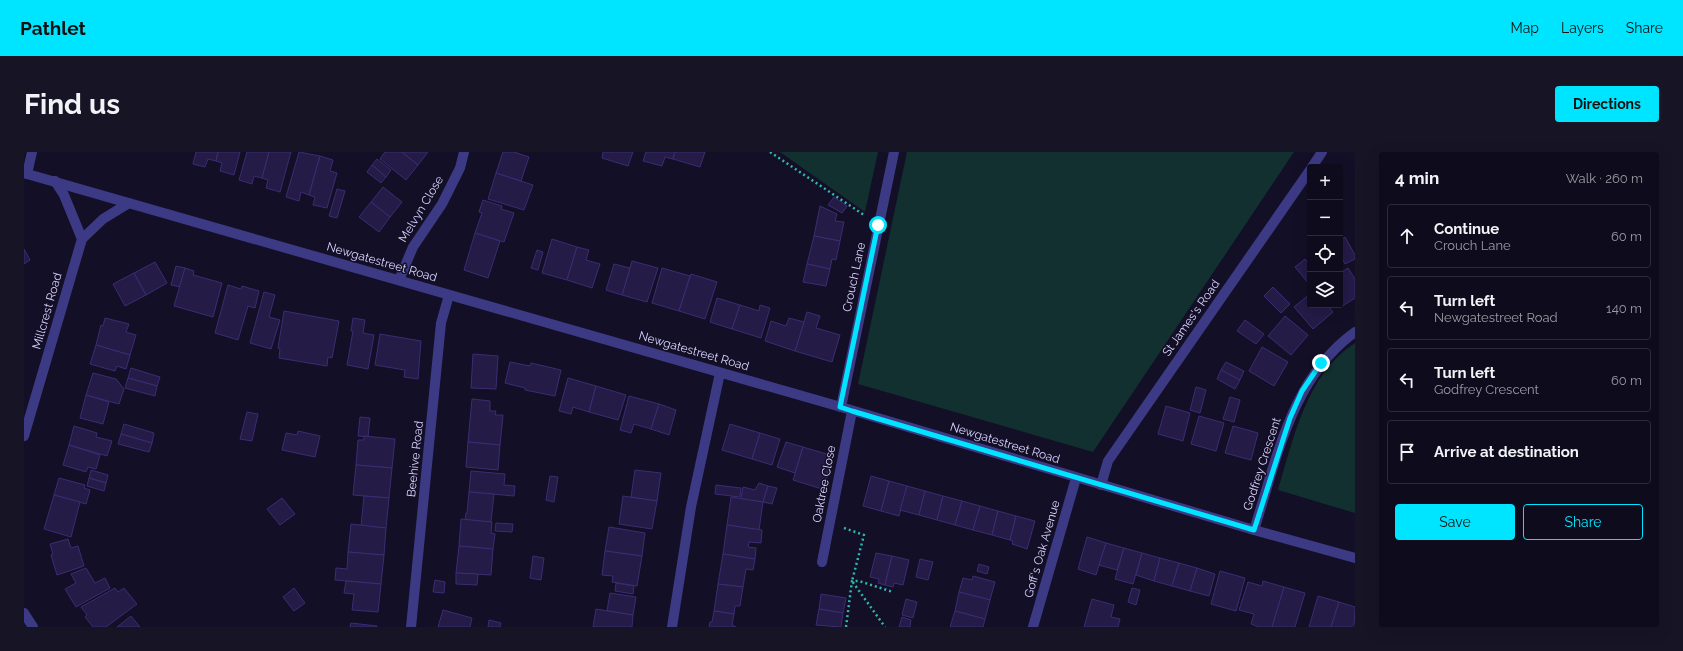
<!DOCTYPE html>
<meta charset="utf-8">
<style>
body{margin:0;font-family:Raleway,sans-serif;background:#171425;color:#f1f3f6}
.controls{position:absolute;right:12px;top:12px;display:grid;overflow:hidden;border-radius:4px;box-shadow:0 4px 16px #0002}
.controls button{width:36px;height:36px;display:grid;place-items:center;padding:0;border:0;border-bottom:1px solid #2e2b3b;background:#0e0b1c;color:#f1f3f6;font:20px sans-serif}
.stop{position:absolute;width:12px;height:12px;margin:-9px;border:3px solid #00e5ff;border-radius:50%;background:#fff}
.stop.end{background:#00e5ff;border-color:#fff;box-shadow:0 1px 4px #0008}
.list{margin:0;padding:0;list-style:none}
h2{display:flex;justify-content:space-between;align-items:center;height:52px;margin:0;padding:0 16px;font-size:17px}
h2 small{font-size:13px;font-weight:400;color:#9b9ba3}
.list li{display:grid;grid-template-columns:26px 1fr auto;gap:12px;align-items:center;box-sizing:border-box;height:64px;margin:0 8px 8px;padding:0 8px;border:1px solid #2e2b3b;border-radius:4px}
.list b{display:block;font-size:15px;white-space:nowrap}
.list p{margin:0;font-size:13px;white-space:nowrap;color:#9b9ba3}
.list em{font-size:13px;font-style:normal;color:#9b9ba3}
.actions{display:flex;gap:8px;padding:12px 16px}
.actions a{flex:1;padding:9px 0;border:1px solid #00e5ff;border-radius:4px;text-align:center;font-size:14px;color:#00e5ff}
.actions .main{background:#00e5ff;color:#111}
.icon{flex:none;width:22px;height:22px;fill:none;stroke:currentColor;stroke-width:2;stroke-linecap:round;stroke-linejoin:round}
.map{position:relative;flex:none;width:1331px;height:475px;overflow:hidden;border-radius:4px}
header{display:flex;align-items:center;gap:24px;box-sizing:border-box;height:56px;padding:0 20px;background:#00e5ff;color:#111}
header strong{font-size:19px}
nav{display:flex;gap:22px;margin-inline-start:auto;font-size:14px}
.intro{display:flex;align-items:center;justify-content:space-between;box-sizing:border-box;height:96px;padding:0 24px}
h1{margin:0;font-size:28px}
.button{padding:10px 18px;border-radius:4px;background:#00e5ff;color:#111;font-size:14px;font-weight:700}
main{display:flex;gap:24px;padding:0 24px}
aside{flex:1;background:#0e0b1c;border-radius:4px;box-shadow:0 4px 16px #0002}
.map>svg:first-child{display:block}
.green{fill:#12302f}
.building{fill:#241b47;stroke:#3b2d73}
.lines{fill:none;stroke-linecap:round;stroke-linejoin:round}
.path{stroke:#2fb8b0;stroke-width:2.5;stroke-dasharray:2 3;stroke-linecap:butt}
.minor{stroke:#3d3a85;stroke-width:10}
.tertiary{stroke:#3d3a85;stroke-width:10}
.route{stroke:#00e5ff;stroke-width:5}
.labels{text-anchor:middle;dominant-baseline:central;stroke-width:3;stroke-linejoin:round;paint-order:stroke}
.street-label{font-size:12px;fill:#d9d4ff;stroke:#130f26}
</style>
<header>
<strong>Pathlet</strong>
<nav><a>Map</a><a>Layers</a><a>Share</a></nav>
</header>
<div class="intro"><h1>Find us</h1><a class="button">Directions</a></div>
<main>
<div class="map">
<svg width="1331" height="475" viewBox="0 0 1331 475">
<rect width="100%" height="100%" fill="#130f26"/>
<g class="green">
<polygon points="756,0 854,0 841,60"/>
<polygon points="883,0 1270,0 1069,300 834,232"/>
<path d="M1331,191V361L1254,338C1270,285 1282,223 1331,191Z"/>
</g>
<g class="building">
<polygon points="172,0 194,0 192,9 184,7 181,15 169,12"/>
<polygon points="194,0 216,0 210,23 196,19 198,11 192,9"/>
<polygon points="223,0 245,0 238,26 230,24 228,32 215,28"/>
<polygon points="245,0 267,0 256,40 242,36 244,28 238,26"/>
<polygon points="275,0 296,4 285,43 277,40 275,49 262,45"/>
<polygon points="361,0 378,0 394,13 382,28 356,7"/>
<polygon points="378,0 404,0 394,13"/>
<polygon points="479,0 490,0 505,5 497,29 472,21"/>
<polygon points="579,0 609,0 604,14 578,6"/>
<polygon points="622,0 651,0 649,7 641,5 638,14 619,9"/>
<polygon points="651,0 681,0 676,15 649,7"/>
<polygon points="296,4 309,8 306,19 313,21 303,56 289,53 291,45 285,43"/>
<polygon points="353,7 367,18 362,25 348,13"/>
<polygon points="348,13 362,25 357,31 343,20"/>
<polygon points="472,21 509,33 500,58 464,47"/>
<polygon points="359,35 378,50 366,65 347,50"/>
<polygon points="313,37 321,39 313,66 305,64"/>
<polygon points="810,45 823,54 818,61 804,53"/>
<polygon points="459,48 478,54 477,57 490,61 480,90 451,81 458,61 455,60"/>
<polygon points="347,50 366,65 355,80 335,65"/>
<polygon points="796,54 813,62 811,69 820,70 816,89 790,84"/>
<polygon points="451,81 476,89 464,126 440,118"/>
<polygon points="790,84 816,89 812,108 808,107 806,117 783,112"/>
<polygon points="1321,85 1331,103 1331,107 1321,112 1316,102 1316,88"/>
<polygon points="528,87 553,95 543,128 518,121"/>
<polygon points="553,95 565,98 562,108 576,112 568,136 543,128"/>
<polygon points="0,97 6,108 0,112"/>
<polygon points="513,98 519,100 514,118 507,116"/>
<polygon points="1281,107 1286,113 1286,133 1271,115"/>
<polygon points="608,109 634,116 623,150 598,143"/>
<polygon points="131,110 143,131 122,143 110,121"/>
<polygon points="590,112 606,116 598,143 582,138"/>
<polygon points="783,112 806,117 802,134 779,130"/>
<polygon points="152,114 161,116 156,135 147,133"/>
<polygon points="161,116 170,119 169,123 198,131 189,165 150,154"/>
<polygon points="638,116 666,124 655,159 628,151"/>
<polygon points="1324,116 1331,127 1331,146 1317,155 1315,153 1316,121"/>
<polygon points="110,121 122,143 101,154 89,132"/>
<polygon points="667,122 693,130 681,167 655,159"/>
<polygon points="204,133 217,137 218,134 235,139 231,156 224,154 214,188 191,181"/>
<polygon points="1249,135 1266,152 1257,161 1240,144"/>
<polygon points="240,140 251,143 245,165 256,168 247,197 226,191"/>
<polygon points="1286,142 1286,153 1303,153 1309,160 1289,177 1270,155"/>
<polygon points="693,146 716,153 708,177 686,170"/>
<polygon points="716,153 735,159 736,153 746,156 737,186 708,177"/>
<polygon points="260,159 315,169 308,206 304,205 303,214 255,206 256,197 254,196"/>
<polygon points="783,160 796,164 792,176 816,183 808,210 771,199"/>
<polygon points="1261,164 1284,183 1267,203 1244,184"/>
<polygon points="81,166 105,172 102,180 112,183 106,203 72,193 77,173 79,174"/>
<polygon points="329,166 341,168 339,181 350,183 344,217 323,213 329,179 327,179"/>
<polygon points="765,166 780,170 771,199 741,189 747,169 762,174"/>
<polygon points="1221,168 1240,182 1232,192 1213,179"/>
<polygon points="356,182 397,189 394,227 380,225 381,218 351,213"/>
<polygon points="72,193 106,203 102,217 93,214 91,219 66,212"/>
<polygon points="1238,195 1264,210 1250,234 1225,219"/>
<polygon points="449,202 474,204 472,237 447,236"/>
<polygon points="486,210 506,214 507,211 537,218 531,244 501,238 501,236 481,231"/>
<polygon points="1202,210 1220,219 1216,228 1197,218"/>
<polygon points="107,216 136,225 133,234 104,226"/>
<polygon points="1197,218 1216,228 1211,237 1193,227"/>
<polygon points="69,221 92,227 100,237 95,252 62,243"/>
<polygon points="104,226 133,234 131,244 101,236"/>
<polygon points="544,226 572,234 565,260 549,255 547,262 535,259"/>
<polygon points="572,234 602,243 594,268 565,260"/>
<polygon points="1172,235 1182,238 1176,261 1166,258"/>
<polygon points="62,243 85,250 79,272 56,266"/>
<polygon points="605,244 635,252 627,277 610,272 607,281 596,278"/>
<polygon points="1206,245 1216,248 1210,270 1199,267"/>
<polygon points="448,247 466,249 466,259 472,259 471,263 479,263 476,293 444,290"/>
<polygon points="635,252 652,258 645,283 627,277"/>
<polygon points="1142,254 1166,261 1159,289 1134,282"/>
<polygon points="223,260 234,262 228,289 216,287"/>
<polygon points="1175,264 1200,271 1192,299 1167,292"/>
<polygon points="336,265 346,266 344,285 334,284"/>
<polygon points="100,272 130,281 128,291 97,282"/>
<polygon points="706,272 736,281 728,307 698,298"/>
<polygon points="50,274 73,281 72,285 88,289 83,304 45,293"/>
<polygon points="1209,274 1234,281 1227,308 1201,301"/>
<polygon points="274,279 296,284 291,305 258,298 262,281 273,283"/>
<polygon points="736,281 756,287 748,313 728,307"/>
<polygon points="97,282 128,291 125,300 94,292"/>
<polygon points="340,284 371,287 368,316 332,313 334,288 340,288"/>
<polygon points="444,290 476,293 474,318 442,315"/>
<polygon points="762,290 779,295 771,321 753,315"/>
<polygon points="45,293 76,303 72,317 64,315 62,320 39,313"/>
<polygon points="779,295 806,303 801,338 769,328"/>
<polygon points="332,313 368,316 365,346 329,343"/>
<polygon points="67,318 84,323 82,331 65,326"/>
<polygon points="611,318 637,321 633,349 607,345"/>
<polygon points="447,319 481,322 480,333 491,334 490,344 445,340"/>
<polygon points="526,324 534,325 530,350 522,348"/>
<polygon points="847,324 865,329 857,359 839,354"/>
<polygon points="35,326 61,333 60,336 66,338 62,352 30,343"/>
<polygon points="65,326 82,331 80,339 63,334"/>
<polygon points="865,329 883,334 875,364 857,359"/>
<polygon points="735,331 744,334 739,350 717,347 719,335 731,338"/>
<polygon points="692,333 717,336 716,345 691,342"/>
<polygon points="744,334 753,336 748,352 739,350"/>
<polygon points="883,334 901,339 895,363 876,358"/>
<polygon points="901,339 919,344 913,368 895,363"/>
<polygon points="445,340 470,342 467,370 441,368 442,361 443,361"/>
<polygon points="30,343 56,350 47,385 20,377"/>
<polygon points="340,344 365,346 362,376 337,374"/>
<polygon points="599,344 633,349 628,377 595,372"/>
<polygon points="919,344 938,349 931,373 913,368"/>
<polygon points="707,345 739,350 735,378 703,373"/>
<polygon points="258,346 271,362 256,373 243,357"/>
<polygon points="938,349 956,354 949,378 931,373"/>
<polygon points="956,354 974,359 968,383 949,378"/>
<polygon points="974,359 992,364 986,388 968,383"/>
<polygon points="992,364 1011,369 1003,397 988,392 989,389 986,388"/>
<polygon points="437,367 468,370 467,381 471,382 469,397 435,394"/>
<polygon points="472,371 489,372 488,380 471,379"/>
<polygon points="327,372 362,376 360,403 324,400"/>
<polygon points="703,373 738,378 737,391 725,390 724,395 732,396 731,407 699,402"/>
<polygon points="585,375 621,381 618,404 581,399"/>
<polygon points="1063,385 1082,391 1072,423 1054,417"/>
<polygon points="44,387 47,396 54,394 60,414 33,423 27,403 29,402 26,392"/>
<polygon points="1082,391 1100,396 1093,418 1075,413"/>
<polygon points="435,394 469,397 467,423 432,421"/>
<polygon points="1100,396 1118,401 1109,432 1091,427"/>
<polygon points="581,399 618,404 613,434 588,430 589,424 578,423"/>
<polygon points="324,400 360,403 357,432 311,428 312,416 323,417"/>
<polygon points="852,401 868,404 861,433 854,431 855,427 846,425"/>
<polygon points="1118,401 1136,406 1130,429 1112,423"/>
<polygon points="699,402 731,407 729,418 722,417 719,435 694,432"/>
<polygon points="509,404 520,406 517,428 506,426"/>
<polygon points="868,404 885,408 879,433 870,431 869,435 861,433"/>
<polygon points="1136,406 1155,411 1148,434 1130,429"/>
<polygon points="896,407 909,410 904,428 892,425"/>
<polygon points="1155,411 1173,416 1166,439 1148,434"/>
<polygon points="955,412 965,415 963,422 953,419"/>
<polygon points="62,416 71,431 81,426 86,436 52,455 41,437 52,431 47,422"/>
<polygon points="1173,416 1191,422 1185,444 1166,439"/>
<polygon points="1196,419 1221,426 1212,459 1187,452"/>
<polygon points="432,421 454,422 453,433 432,432"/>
<polygon points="949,424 971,430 966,448 935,440 939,426 948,428"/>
<polygon points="411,428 421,430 420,441 409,440"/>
<polygon points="322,429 357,432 354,460 328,458 330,442 320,441"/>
<polygon points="1239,429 1260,435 1248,475 1235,475 1227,472 1230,462 1215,458 1224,430 1238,434"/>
<polygon points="592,431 610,434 609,442 591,439"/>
<polygon points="694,432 719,435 716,454 711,454 710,462 690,459"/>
<polygon points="1260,435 1281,441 1271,475 1248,475"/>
<polygon points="91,436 94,440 100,436 113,452 82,475 69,475 61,465 63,463 57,455"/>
<polygon points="270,436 281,451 270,459 259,445"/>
<polygon points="1108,436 1116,438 1112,453 1104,450"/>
<polygon points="935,440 966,448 961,467 931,459"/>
<polygon points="586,441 612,445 609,463 583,459"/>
<polygon points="797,442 822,446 819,461 795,457"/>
<polygon points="1294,444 1315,450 1307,475 1285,475"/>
<polygon points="882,447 893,450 889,466 878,463"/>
<polygon points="1068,447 1090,453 1087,465 1096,467 1094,475 1060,475"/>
<polygon points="1315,450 1331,455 1330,475 1307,475"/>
<polygon points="572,457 609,463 608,475 569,475"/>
<polygon points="795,457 819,461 817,475 792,473"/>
<polygon points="419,458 448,466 446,475 414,475"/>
<polygon points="690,459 710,462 708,473 712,475 685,475 686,470 688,470"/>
<polygon points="931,459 961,467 959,475 926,475"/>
<polygon points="107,464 116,475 93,475"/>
<polygon points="878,465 887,468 886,475 875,475"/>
<polygon points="465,468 477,471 476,475 464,475"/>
<polygon points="327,471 353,474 353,475 326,475"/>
</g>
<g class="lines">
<g class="path">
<polyline points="746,0 840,63"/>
<polyline points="820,376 840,383 828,429 861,475"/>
<polyline points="822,475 828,429 835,429 869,440"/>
</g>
<g class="minor">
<polyline points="1288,15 1298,0"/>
<polyline points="3,22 8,0"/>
<polyline points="31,29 40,43 58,87"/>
<polyline points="375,128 389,95 418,52 436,16 440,0"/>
<polyline points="0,284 58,87 79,67 105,51"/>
<polyline points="1077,333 1084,309 1286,18"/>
<path d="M1230,378C1253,307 1267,226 1331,180"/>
<polyline points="798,410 828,259"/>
<polyline points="0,461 9,475"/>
<polyline points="387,475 417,171 425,143"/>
<polyline points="648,475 667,355 696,221"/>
<polyline points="1009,475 1052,326"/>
</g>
<g class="tertiary">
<polyline points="0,21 817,255 1230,378 1331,406"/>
<polyline points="817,255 870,0"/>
</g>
</g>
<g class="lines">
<polyline class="route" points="854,73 816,255 828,259 1230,378 1266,266 1278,239 1297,211"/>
</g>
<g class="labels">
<g class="street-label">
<text transform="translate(397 57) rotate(-59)">Melvyn Close</text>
<text transform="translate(358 110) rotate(16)">Newgatestreet Road</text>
<text transform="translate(830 125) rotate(-78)">Crouch Lane</text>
<text transform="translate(23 159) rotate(-74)">Millcrest Road</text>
<text transform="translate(1167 166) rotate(-55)">St James's Road</text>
<text transform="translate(670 199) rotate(16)">Newgatestreet Road</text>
<text transform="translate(981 291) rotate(17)">Newgatestreet Road</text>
<text transform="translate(391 307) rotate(-84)">Beehive Road</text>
<text transform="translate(1238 312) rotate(-72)">Godfrey Crescent</text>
<text transform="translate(800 332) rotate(-79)">Oaktree Close</text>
<text transform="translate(1018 397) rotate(-74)">Goff's Oak Avenue</text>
</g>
</g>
</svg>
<div class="controls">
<button>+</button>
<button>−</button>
<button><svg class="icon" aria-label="locate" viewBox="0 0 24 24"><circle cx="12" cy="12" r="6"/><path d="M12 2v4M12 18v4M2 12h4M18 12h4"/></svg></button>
<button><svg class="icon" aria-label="layers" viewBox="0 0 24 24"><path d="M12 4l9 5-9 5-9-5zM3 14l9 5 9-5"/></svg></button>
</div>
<div class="stop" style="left:854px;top:73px"></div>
<div class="stop end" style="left:1297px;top:211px"></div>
</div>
<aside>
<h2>4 min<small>Walk · 260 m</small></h2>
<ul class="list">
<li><svg class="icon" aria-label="ahead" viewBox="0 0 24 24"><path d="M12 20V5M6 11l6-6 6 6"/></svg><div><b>Continue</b><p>Crouch Lane</p></div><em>60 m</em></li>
<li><svg class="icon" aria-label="left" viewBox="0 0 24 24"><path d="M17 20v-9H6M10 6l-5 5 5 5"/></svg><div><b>Turn left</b><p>Newgatestreet Road</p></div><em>140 m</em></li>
<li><svg class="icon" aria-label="left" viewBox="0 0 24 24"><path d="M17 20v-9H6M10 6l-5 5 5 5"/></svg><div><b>Turn left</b><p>Godfrey Crescent</p></div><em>60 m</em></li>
<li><svg class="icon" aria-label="arrive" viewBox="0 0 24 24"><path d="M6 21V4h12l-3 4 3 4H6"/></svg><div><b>Arrive at destination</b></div></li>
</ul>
<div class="actions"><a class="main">Save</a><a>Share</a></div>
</aside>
</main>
